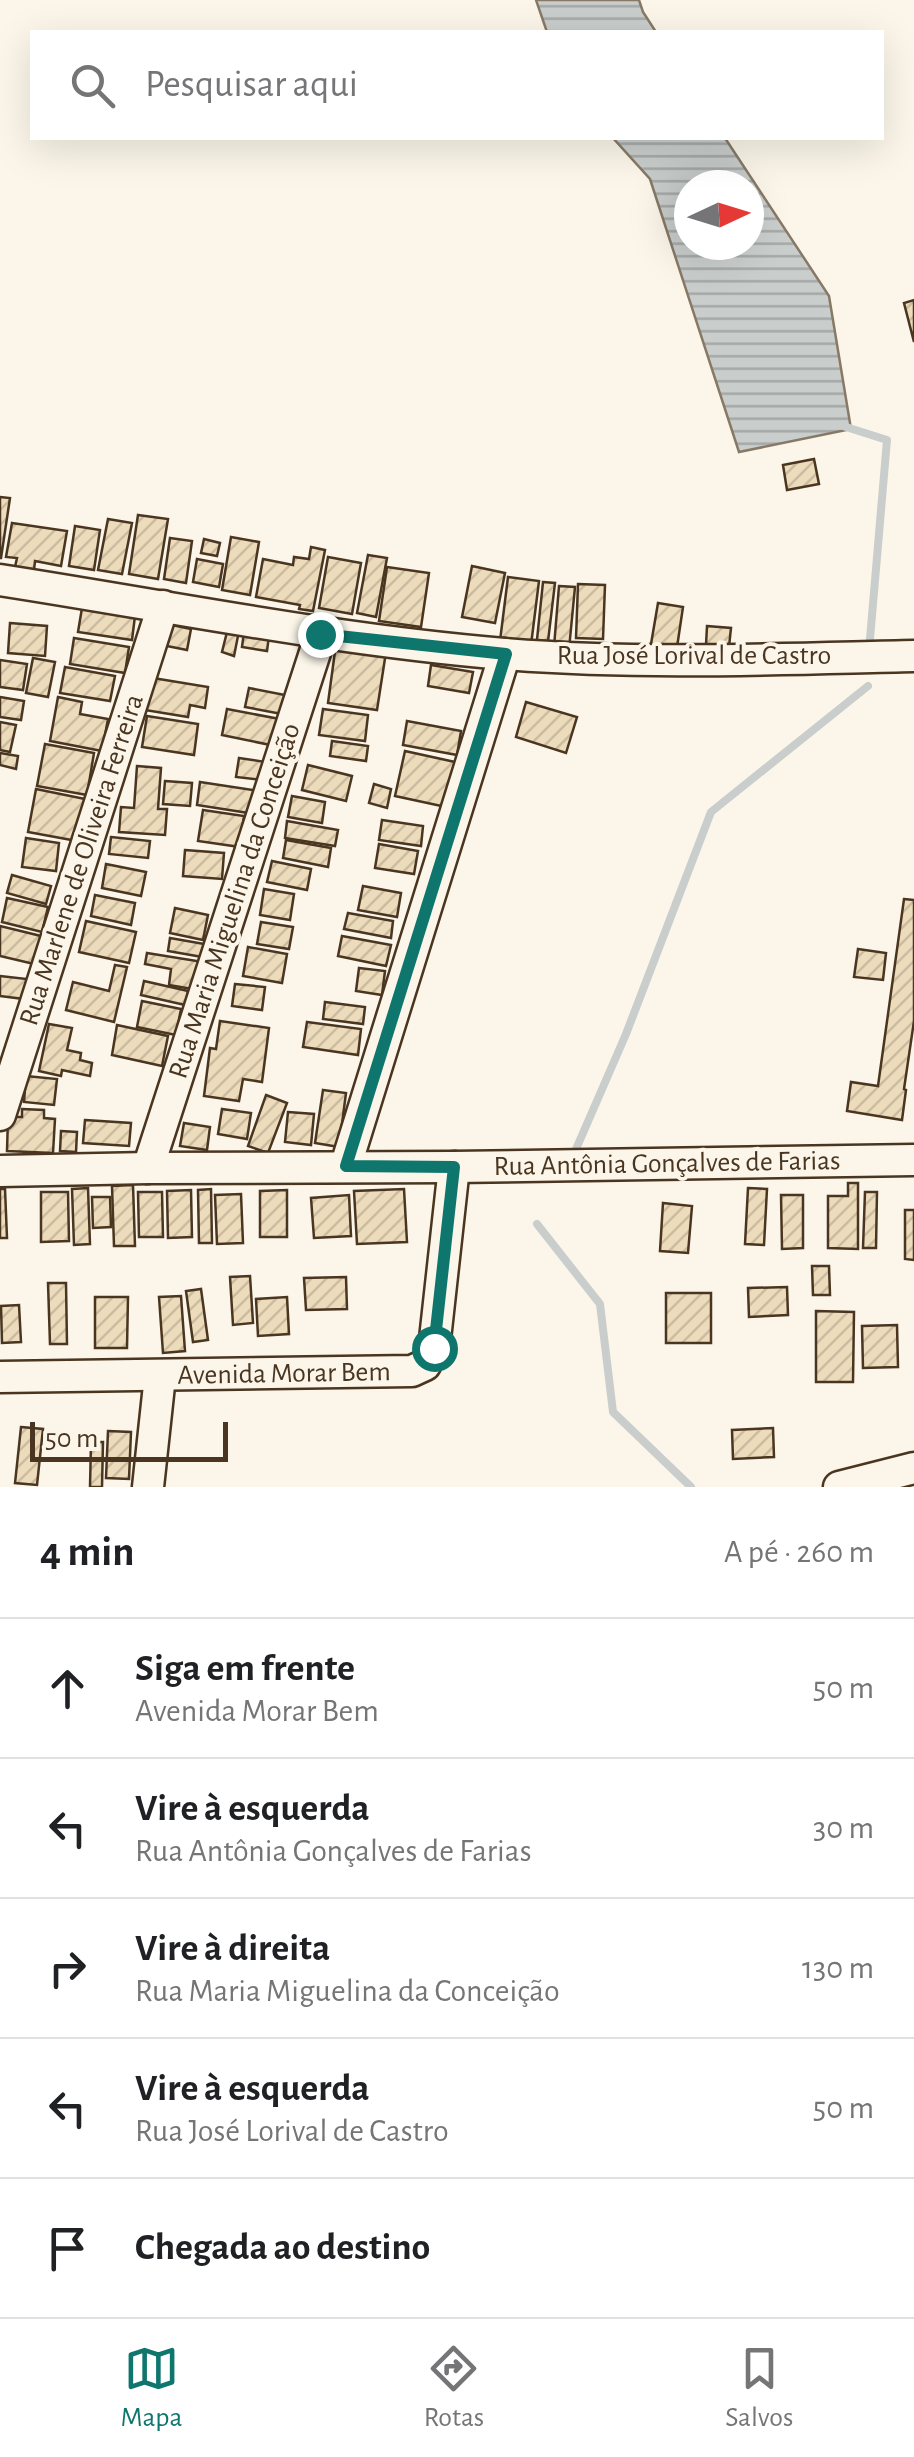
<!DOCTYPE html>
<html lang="pt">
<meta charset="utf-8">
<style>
body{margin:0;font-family:"Alegreya Sans",sans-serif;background:#f6f6f6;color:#202124}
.compass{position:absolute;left:674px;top:170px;width:90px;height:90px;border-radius:50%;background:#fff;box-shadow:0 10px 40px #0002;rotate:86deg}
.scale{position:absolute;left:30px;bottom:25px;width:198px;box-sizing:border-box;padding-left:10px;border:5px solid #4a3520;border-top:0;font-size:28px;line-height:35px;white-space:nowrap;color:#4a3520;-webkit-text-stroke:8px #fbf6e9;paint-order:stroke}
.stop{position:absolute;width:30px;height:30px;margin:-22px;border:8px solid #0f766e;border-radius:50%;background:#fff}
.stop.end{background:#0f766e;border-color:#fff;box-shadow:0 2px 10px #0008}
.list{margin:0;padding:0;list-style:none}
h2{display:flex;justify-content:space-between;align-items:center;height:130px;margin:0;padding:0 40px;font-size:42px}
h2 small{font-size:32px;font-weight:400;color:#757577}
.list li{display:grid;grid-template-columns:65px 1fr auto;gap:30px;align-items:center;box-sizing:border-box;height:140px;padding:0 40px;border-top:2px solid #e0e0e0}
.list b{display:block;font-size:38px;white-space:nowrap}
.list p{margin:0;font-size:32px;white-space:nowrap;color:#757577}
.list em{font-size:32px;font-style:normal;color:#757577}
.icon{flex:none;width:55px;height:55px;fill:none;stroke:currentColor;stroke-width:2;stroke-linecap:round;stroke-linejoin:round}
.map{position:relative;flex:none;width:914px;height:1487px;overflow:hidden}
.search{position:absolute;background:#fff;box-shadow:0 10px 40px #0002;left:30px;right:30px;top:30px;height:110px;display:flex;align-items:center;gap:25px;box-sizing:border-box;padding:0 35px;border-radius:0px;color:#757577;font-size:38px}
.sheet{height:830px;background:#fff}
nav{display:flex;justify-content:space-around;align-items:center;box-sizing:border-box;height:140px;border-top:2px solid #e0e0e0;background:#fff;font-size:28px;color:#757577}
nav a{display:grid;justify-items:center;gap:5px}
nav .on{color:#0f766e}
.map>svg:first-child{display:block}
.water{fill:url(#water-rules);stroke:#887966;stroke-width:2.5;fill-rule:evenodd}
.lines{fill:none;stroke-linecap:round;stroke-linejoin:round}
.stream{stroke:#c9cecd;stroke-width:8}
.building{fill:url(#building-hatch);stroke:#4a3520;stroke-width:2.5}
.minor-casing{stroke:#4a3520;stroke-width:35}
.minor{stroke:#fbf6e9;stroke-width:30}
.route{stroke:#0f766e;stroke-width:12}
.labels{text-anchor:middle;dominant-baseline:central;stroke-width:8;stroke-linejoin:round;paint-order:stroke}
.street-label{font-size:28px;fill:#4a3520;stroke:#fbf6e9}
</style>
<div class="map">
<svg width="914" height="1487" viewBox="0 0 914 1487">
<defs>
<pattern id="water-rules" width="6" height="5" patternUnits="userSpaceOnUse" patternTransform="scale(2.5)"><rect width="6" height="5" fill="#c9cecd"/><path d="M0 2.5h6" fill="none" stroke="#a5a8a6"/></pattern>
<pattern id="building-hatch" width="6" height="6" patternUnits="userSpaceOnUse" patternTransform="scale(2.5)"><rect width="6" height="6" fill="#ecdcbc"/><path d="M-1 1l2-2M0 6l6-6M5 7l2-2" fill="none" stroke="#ccbda1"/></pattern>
</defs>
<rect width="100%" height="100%" fill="#fbf6e9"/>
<g class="water">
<polygon points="536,0 639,0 643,12 656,32 547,32"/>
<path d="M613,138H725L829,296L851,429L739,452L650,179ZM689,185H749V245H689Z"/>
</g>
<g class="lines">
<g class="stream">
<polyline points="843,426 887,440 870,639"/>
<polyline points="573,1156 626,1034 711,812 868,686"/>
<polyline points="537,1224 600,1304 613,1412 691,1487"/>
</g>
</g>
<g class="building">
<polygon points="914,300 914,342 904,303"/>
<polygon points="814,459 819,484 787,490 783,465"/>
<polygon points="0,497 10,498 1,558 0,558"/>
<polygon points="138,515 168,519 158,579 129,574"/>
<polygon points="108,519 132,523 122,574 98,570"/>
<polygon points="12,523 67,531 61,566 35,561 34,570 15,567 17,558 6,557"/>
<polygon points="75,526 100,530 94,570 69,566"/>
<polygon points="231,537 259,542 250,595 222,590"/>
<polygon points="170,538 192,541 186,583 164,579"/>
<polygon points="204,539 220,543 217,556 201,553"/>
<polygon points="311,547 325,550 313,611 299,609 300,605 256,597 263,559 293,565 294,557 309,559"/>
<polygon points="368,555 387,558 376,617 357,613"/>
<polygon points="328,557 361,563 352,614 319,608"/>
<polygon points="197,559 223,564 219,587 193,582"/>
<polygon points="472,566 505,573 495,623 462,617"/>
<polygon points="387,567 429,573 421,627 379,621"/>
<polygon points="508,577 539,581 531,645 500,641"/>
<polygon points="543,582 555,583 547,650 536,649"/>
<polygon points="578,584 605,585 603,639 576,638"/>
<polygon points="559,586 575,587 569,649 554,647"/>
<polygon points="658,603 683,607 676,654 650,650"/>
<polygon points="82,608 135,616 132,640 78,632"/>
<polygon points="10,623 47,626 45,656 8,653"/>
<polygon points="172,625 191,629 187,650 167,646"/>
<polygon points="707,626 731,628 729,647 706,645"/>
<polygon points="228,628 239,631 234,656 222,652"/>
<polygon points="244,632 269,636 267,651 242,647"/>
<polygon points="74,638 129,647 125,673 70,664"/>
<polygon points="336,644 386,652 377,710 328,703"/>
<polygon points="33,658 55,662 48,697 26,693"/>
<polygon points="0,660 27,664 23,690 0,687"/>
<polygon points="431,665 473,672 469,693 428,686"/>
<polygon points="65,667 115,676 110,701 60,693"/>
<polygon points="153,678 208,687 205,708 190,705 188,717 145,710 147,693 151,694"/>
<polygon points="249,688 290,696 287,715 245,707"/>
<polygon points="0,697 24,701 21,720 0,717"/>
<polygon points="58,697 82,702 80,714 108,719 102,751 50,741"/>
<polygon points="526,702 577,717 566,753 516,737"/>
<polygon points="227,709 285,720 280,747 222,735"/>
<polygon points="323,709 368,715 365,741 319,735"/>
<polygon points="147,716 198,724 194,755 142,747"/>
<polygon points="407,721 461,731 457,755 403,745"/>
<polygon points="0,722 16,725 10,752 0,750"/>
<polygon points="332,741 368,746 366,761 330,756"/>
<polygon points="45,744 94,753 87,795 37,786"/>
<polygon points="405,751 455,762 446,807 395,796"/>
<polygon points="0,753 18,756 16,769 0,765"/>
<polygon points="239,758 266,762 264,780 236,777"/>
<polygon points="308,765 352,776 346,801 302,790"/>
<polygon points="137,766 161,768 158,809 167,809 165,835 119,832 121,807 134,808"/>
<polygon points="165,781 192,783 190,806 163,804"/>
<polygon points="200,782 259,791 255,814 197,805"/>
<polygon points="374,784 391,789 387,808 369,803"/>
<polygon points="36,789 85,799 77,841 28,832"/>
<polygon points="292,796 325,802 322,823 288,817"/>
<polygon points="203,810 244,816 240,847 198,841"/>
<polygon points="382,820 423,826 421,846 379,840"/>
<polygon points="287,821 338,830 335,846 285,838"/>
<polygon points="111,837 150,841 148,858 109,854"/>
<polygon points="26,838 59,843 56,871 22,867"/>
<polygon points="286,840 331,848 328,867 283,858"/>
<polygon points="379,844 418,851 414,874 375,868"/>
<polygon points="185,850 224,853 222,879 183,876"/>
<polygon points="272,861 311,869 307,890 267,882"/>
<polygon points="106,864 146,872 141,896 102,888"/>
<polygon points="12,875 51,886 46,904 7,893"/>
<polygon points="363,886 401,893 397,917 358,910"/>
<polygon points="264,889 294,894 290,920 260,915"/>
<polygon points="95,895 135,903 131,925 91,916"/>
<polygon points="7,898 48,907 42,932 2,922"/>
<polygon points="904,899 914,900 914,1021 904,1089 906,1090 902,1120 847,1111 851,1082 878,1086"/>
<polygon points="175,908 208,915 203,940 170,933"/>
<polygon points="348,913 393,921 391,938 344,929"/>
<polygon points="86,921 136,932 129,963 79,952"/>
<polygon points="261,922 293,927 289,949 257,944"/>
<polygon points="0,926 41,936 34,964 0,956"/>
<polygon points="342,936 391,945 386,966 338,956"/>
<polygon points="170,938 210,945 208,958 168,951"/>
<polygon points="248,947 287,954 282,983 243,976"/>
<polygon points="858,949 886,953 883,980 854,977"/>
<polygon points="147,953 203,962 198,990 169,985 171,969 145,964"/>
<polygon points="115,965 127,967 114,1022 66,1010 73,982 109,991"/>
<polygon points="359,968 385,971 382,995 356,991"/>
<polygon points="0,976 27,979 24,999 0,996"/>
<polygon points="144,981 188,991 185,1005 141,995"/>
<polygon points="235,984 265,987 262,1010 232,1006"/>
<polygon points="142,1001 181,1009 176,1035 137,1027"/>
<polygon points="325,1002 365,1007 363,1024 323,1019"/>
<polygon points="220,1021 269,1028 262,1082 243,1079 239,1101 204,1096 210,1048 216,1049"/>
<polygon points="307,1022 361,1029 358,1055 303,1047"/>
<polygon points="49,1024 72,1028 67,1050 81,1053 80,1060 92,1063 90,1076 62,1070 61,1076 39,1071"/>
<polygon points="117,1025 168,1036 162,1066 112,1055"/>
<polygon points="26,1076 57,1079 54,1105 24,1102"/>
<polygon points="323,1090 346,1093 339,1147 315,1143"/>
<polygon points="266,1095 287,1103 268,1153 248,1146"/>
<polygon points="22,1109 44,1110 44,1118 55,1119 53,1153 7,1151 8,1117 22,1117"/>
<polygon points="222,1109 251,1113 247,1139 218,1134"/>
<polygon points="288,1112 314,1114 311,1145 285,1142"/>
<polygon points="85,1120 131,1123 129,1146 83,1143"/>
<polygon points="184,1123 210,1127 207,1150 180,1146"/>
<polygon points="61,1131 77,1132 76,1152 60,1151"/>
<polygon points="848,1183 858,1183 858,1249 828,1248 828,1196 848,1196"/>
<polygon points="133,1185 135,1246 114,1246 112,1186"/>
<polygon points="88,1188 90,1244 74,1245 72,1189"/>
<polygon points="748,1188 767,1189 764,1245 745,1244"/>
<polygon points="0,1189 5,1189 7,1238 0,1238"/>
<polygon points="211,1189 212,1243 199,1243 198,1190"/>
<polygon points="404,1189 407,1242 357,1244 354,1191"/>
<polygon points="191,1190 192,1237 168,1238 167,1191"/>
<polygon points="287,1190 287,1237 260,1237 260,1191"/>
<polygon points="41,1192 68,1192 69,1241 41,1242"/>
<polygon points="138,1192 162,1192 163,1237 139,1237"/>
<polygon points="865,1192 877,1192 876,1248 863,1248"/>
<polygon points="241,1194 243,1243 217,1244 215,1195"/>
<polygon points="349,1195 351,1236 314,1238 311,1198"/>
<polygon points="781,1195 803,1195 803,1248 782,1249"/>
<polygon points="92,1197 110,1197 111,1227 93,1228"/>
<polygon points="663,1203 692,1206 688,1253 660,1251"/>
<polygon points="905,1210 914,1210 914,1260 905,1259"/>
<polygon points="812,1266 829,1266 830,1295 813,1295"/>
<polygon points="250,1276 253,1323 233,1325 230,1277"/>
<polygon points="346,1277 347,1309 306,1310 304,1278"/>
<polygon points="48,1283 66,1283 67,1344 50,1344"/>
<polygon points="787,1287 788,1315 749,1317 748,1288"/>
<polygon points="201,1289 208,1340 193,1342 186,1291"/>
<rect x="666" y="1293" width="45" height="50"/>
<polygon points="181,1296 185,1351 163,1353 159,1297"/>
<polygon points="95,1297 128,1297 127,1348 95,1348"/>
<polygon points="287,1297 289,1334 258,1336 256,1299"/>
<polygon points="19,1305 21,1342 2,1343 1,1306"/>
<polygon points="816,1311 854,1312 853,1382 816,1382"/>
<polygon points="897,1325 898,1367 863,1368 862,1326"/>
<polygon points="21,1427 43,1429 37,1485 15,1483"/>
<polygon points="773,1428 774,1457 733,1459 732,1430"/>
<polygon points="108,1431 131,1432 129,1479 106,1478"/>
<polygon points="91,1442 103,1442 102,1487 90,1487"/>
</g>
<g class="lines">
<g class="minor-casing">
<g id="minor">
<path d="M0,580C168,606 334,640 504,654C640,665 778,659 914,656"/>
<polyline points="0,1115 163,606"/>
<polyline points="346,1165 505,654"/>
<polyline points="148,1168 321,634"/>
<polyline points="0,1171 148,1168 454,1167 914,1160"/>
<polyline points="0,1377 412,1371 425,1365 434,1348 454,1167"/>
<polyline points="148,1487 160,1376"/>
<polyline points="839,1487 914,1468"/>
</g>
</g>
<use href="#minor" class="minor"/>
</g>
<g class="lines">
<polyline class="route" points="320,634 506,654 346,1166 454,1167 434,1348"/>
</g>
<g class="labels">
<g class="street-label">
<text x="694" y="656">Rua José Lorival de Castro</text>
<text transform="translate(82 860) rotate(-72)">Rua Marlene de Oliveira Ferreira</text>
<text transform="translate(235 901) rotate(-72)">Rua Maria Miguelina da Conceição</text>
<text transform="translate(667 1164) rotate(-1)">Rua Antônia Gonçalves de Farias</text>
<text transform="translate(284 1374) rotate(-1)">Avenida Morar Bem</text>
</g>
</g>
</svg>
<svg class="compass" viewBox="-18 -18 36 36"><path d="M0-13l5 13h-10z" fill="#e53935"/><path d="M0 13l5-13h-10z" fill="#757577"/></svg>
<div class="scale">50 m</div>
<div class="stop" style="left:434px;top:1348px"></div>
<div class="stop end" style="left:320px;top:634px"></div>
<div class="search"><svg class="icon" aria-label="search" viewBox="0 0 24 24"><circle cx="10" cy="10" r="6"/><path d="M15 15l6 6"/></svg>Pesquisar aqui</div>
</div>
<section class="sheet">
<h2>4 min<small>A pé · 260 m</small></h2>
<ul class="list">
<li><svg class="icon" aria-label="ahead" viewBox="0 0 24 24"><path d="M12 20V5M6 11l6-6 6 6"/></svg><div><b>Siga em frente</b><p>Avenida Morar Bem</p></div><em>50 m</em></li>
<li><svg class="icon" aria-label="left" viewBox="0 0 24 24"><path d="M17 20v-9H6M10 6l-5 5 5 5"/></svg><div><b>Vire à esquerda</b><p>Rua Antônia Gonçalves de Farias</p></div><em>30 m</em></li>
<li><svg class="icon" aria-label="right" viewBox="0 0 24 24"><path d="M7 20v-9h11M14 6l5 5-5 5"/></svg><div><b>Vire à direita</b><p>Rua Maria Miguelina da Conceição</p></div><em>130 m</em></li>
<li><svg class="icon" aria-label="left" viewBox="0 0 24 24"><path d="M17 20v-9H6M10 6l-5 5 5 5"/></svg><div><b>Vire à esquerda</b><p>Rua José Lorival de Castro</p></div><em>50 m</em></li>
<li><svg class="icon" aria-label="arrive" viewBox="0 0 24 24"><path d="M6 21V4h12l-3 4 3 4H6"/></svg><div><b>Chegada ao destino</b></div></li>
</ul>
</section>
<nav>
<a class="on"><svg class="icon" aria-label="map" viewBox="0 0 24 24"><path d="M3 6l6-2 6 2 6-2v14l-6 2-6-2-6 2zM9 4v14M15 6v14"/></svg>Mapa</a>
<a><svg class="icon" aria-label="directions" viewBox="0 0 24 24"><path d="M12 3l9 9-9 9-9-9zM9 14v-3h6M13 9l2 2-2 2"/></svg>Rotas</a>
<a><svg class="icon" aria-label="saved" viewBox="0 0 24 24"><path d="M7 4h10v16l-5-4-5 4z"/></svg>Salvos</a>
</nav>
